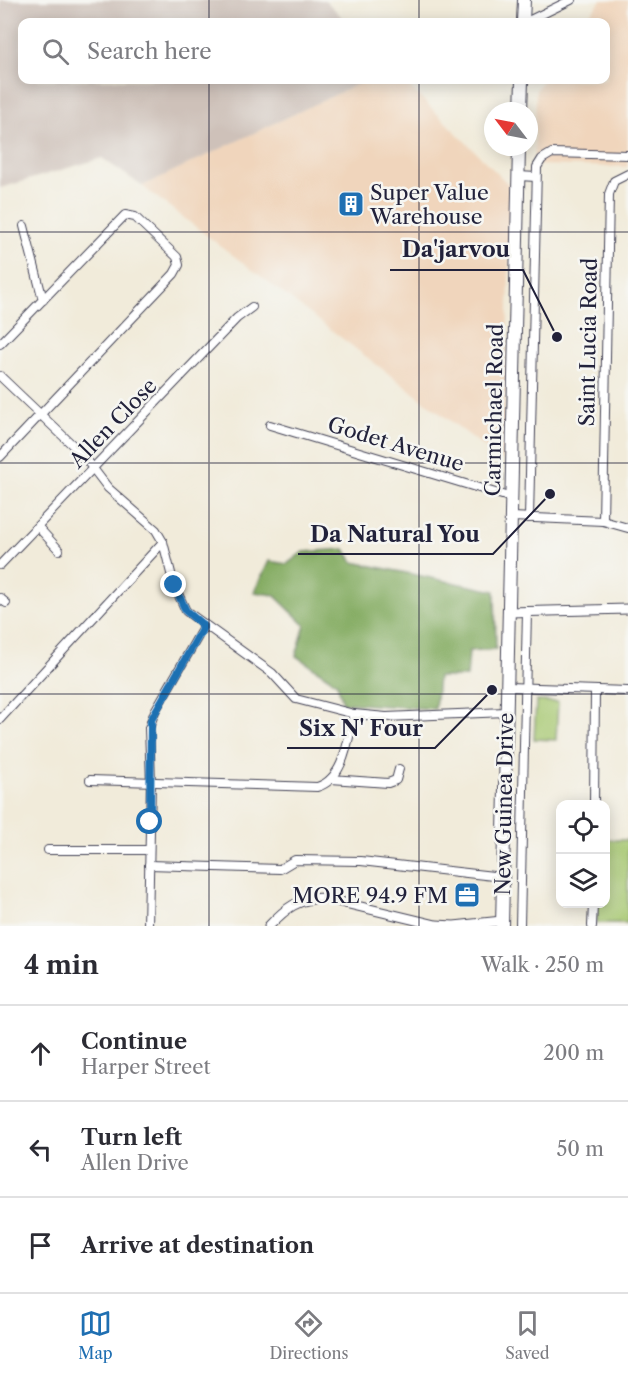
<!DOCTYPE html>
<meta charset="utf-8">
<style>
body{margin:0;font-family:"Libre Caslon Text",serif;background:#f2f2f3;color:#2b2b33}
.controls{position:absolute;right:18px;bottom:18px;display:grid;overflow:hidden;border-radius:12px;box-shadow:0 3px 15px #0003}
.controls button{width:54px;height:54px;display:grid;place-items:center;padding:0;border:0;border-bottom:2px solid #e1e1e2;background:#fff;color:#2b2b33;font:30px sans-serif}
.compass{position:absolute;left:484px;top:102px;width:54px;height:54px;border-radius:50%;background:#fff;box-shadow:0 3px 15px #0003;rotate:302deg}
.stop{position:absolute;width:18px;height:18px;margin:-14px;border:4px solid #1f6fb2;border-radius:50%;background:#fff}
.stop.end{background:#1f6fb2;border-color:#fff;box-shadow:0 2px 6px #0008}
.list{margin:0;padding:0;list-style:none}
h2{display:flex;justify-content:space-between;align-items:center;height:78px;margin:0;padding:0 24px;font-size:26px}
h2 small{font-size:20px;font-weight:400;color:#7c7c81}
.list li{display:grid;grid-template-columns:39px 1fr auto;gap:18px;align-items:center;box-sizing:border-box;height:96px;padding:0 24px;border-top:2px solid #e1e1e2}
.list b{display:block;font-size:22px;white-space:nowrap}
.list p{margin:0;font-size:20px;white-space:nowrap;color:#7c7c81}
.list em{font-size:20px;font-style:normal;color:#7c7c81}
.icon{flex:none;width:33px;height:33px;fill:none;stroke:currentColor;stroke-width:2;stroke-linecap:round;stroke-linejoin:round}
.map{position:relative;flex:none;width:628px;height:926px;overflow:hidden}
.search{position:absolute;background:#fff;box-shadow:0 3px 15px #0003;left:18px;right:18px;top:18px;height:66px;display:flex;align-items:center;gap:15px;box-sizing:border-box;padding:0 21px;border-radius:12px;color:#7c7c81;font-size:22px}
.sheet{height:366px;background:#fff}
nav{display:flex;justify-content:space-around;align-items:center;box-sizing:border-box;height:84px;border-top:2px solid #e1e1e2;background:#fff;font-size:16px;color:#7c7c81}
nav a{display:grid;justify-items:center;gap:3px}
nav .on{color:#1f6fb2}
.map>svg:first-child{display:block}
.built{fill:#f0d5bc}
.industrial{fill:#cec1b9}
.green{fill:#a6c770;stroke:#647456;stroke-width:1.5}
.forest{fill:#84ac62;stroke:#53674e;stroke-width:1.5}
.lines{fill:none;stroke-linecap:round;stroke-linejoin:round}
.minor-casing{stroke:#414053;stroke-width:10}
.tertiary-casing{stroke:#414053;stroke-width:11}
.primary-casing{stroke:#414053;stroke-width:14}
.minor{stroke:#fff;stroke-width:8}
.tertiary{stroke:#fff;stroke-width:9}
.primary{stroke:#fff;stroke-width:12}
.route{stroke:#1f6fb2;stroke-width:8}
.grid{fill:none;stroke:#22223b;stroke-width:1.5;stroke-opacity:0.55}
.labels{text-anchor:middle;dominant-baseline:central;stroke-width:5;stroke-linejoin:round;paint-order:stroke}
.poi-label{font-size:21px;fill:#22223b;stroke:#f6f6f2;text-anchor:start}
.street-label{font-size:21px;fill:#22223b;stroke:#f6f6f2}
.leader{fill:none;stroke:#22223b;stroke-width:2}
.callout-dot{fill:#22223b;stroke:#f6f6f2;stroke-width:2}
.callout-label{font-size:22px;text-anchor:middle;font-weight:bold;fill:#22223b;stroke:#f6f6f2;stroke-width:5;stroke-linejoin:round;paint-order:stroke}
</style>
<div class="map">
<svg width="628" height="926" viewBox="0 0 628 926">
<rect width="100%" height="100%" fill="#f6f6f2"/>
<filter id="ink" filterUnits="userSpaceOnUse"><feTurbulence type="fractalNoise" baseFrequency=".0167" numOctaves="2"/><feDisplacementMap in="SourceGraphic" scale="12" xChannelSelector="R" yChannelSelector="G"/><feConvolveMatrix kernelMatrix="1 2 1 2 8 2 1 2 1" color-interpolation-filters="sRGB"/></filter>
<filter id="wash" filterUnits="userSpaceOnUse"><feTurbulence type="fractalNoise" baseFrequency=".008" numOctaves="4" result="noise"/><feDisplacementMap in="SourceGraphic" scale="24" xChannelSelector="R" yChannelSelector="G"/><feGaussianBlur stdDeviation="1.35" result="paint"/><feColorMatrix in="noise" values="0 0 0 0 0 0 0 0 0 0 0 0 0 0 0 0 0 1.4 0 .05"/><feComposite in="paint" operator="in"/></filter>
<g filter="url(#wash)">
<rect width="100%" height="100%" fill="#f1ebda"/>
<g class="built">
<polygon points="601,0 628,0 628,167 534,165 536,90 543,80 606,80 606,22 584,22"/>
<polygon points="366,80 403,80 512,188 503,461 142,186"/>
</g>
<polygon class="industrial" points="0,0 325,0 347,22 22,22 22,80 366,80 142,186 102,158 0,188"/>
<g class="green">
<polygon points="536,701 558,702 556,740 534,739"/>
<polygon points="606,840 628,840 628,923 597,923 597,904 606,904"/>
</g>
<polygon class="forest" points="345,549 353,562 495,591 496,649 469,651 467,677 438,677 435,709 343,703 337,683 296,656 305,625 274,595 254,592 269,561 287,564 303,552"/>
</g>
<g filter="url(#ink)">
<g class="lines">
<g class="minor-casing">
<g id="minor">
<polyline points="526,22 571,0"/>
<polyline points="519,176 536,177"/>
<polyline points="24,226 43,300"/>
<polyline points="0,344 125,215 135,217 177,257 179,265 174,274 0,457"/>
<polyline points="0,376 82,454 108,488 156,530 163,542 174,585 186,611 272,673 296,699 354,714 386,717 506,712"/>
<polyline points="270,425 512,498"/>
<polyline points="512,517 603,521 628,528"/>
<polyline points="529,518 537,167 542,159 552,153 628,155"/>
<polyline points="603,521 609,194 614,181 628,174"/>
<polyline points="38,527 59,550"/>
<polyline points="0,565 237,318 252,307"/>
<polyline points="0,598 6,603"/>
<polyline points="508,687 628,691"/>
<polyline points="0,719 163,542"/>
<polyline points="331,779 388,783 396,780 399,769"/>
<path d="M90,780L317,787C345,779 348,738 354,714"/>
<polyline points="594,804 595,691"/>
<polyline points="48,850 149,850"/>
<polyline points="149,865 280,869 295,860 361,861 502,877"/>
<polyline points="148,926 151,782 149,728 155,711 204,626"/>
<polyline points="520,926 527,611"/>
<polyline points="592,926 593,904"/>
</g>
</g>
<g class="tertiary-casing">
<g id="tertiary">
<polyline points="509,612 628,609"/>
<path d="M269,926C286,908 298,898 324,898L436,925L454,926L502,921"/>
</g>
</g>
<g class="primary-casing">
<g id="primary">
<polyline points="523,22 524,0"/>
<polyline points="521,111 522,80"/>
<polyline points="502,926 519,147"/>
</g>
</g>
<use href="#minor" class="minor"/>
<use href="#tertiary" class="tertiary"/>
<use href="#primary" class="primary"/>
</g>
</g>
<g class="lines" filter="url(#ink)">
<polyline class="route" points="150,822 151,720 204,626 186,611 174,585"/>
</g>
<path class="grid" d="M209,0V22M419,0V22M209,80V926M419,80V926M0,232H628M0,463H628M0,694H628"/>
<defs>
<g id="building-square" transform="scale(1.35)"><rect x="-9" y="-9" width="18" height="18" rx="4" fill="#1f6fb2" stroke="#f6f6f2"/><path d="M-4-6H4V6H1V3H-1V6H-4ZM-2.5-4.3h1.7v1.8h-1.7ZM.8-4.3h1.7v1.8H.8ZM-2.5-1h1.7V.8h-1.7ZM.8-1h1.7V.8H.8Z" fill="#fff"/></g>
<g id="office-square" transform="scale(1.35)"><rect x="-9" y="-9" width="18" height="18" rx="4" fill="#1f6fb2" stroke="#f6f6f2"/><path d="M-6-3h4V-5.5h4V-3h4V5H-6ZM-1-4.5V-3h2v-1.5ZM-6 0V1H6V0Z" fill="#fff"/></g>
</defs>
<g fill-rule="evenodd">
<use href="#building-square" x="351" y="204"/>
<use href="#office-square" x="467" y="895"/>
</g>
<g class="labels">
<g class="poi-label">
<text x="370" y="192">Super Value<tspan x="370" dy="24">Warehouse</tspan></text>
<text x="448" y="895" text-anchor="end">MORE 94.9 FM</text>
</g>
<g class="street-label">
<text transform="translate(588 342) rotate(-89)">Saint Lucia Road</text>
<text transform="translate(494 410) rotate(-89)">Carmichael Road</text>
<text transform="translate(113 423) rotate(-46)">Allen Close</text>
<text transform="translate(396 444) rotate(17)">Godet Avenue</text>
<text transform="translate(504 804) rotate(-89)">New Guinea Drive</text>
</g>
</g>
<path class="leader" d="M557 337L523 270H390M550 494L493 554H298M492 690L435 748H287"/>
<g class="callout-dot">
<circle cx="557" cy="337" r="6"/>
<circle cx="550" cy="494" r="6"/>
<circle cx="492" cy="690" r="6"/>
</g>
<g class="callout-label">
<text x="456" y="257">Da'jarvou</text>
<text x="395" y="542">Da Natural You</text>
<text x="361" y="736">Six N' Four</text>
</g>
</svg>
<div class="controls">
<button><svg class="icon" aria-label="locate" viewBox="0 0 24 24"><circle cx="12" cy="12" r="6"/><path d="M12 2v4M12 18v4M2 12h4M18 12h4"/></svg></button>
<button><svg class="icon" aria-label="layers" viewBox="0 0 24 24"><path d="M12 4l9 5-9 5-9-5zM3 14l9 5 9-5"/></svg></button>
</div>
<svg class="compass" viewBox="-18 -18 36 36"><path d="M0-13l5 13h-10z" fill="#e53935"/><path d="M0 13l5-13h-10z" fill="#7c7c81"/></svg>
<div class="stop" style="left:150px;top:822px"></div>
<div class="stop end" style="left:174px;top:585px"></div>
<div class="search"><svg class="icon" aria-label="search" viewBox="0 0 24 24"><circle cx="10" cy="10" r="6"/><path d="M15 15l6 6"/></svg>Search here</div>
</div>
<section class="sheet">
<h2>4 min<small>Walk · 250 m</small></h2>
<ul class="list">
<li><svg class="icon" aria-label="ahead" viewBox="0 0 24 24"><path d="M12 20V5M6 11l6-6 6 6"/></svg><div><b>Continue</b><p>Harper Street</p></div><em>200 m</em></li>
<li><svg class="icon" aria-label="left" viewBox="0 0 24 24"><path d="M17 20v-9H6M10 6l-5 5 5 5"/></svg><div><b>Turn left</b><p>Allen Drive</p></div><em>50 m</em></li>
<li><svg class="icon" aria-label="arrive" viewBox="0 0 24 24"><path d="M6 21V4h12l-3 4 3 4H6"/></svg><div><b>Arrive at destination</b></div></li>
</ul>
</section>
<nav>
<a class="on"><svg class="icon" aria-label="map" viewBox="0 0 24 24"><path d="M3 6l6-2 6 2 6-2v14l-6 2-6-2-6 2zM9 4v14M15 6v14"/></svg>Map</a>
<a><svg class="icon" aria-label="directions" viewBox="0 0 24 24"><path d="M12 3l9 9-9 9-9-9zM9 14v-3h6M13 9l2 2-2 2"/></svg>Directions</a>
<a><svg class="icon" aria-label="saved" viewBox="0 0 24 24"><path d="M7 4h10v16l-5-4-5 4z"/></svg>Saved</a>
</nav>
